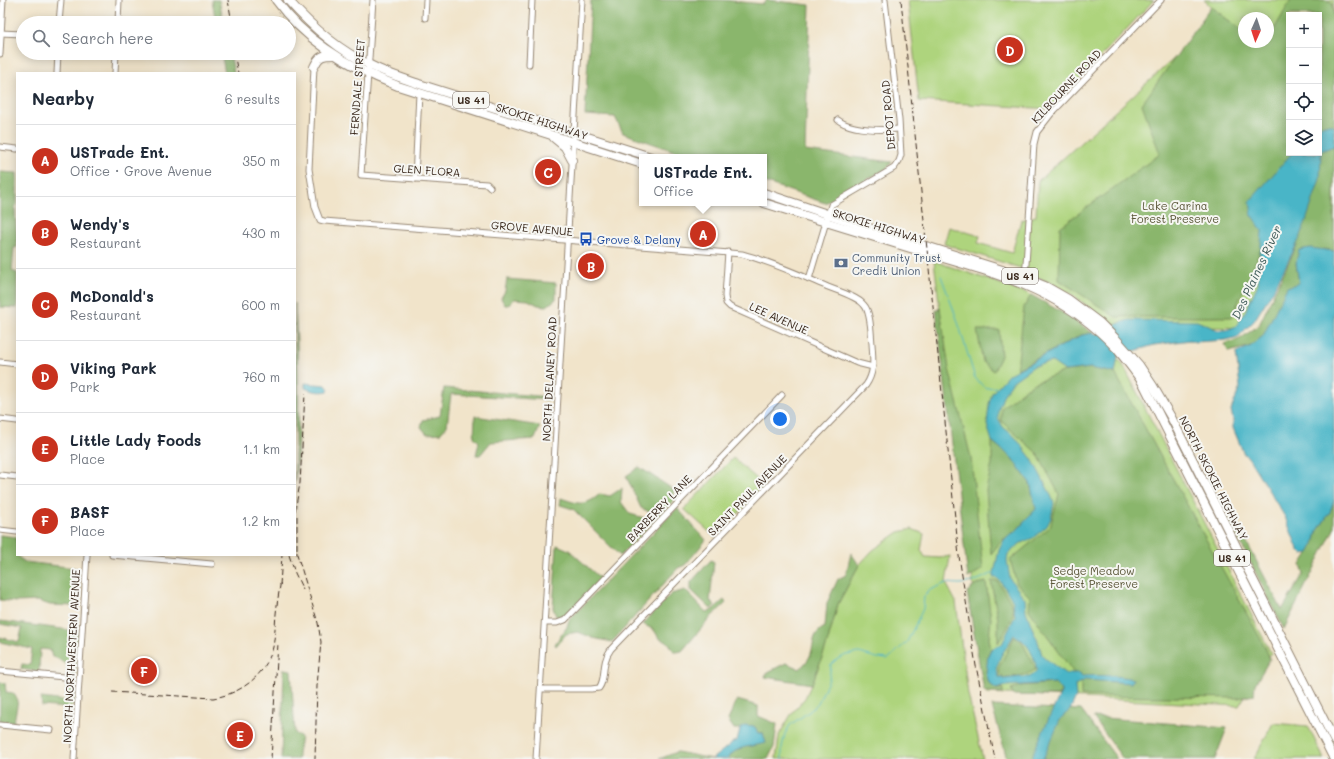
<!DOCTYPE html>
<meta charset="utf-8">
<style>
body{margin:0;font-family:Mali,sans-serif;background:#f6f6f7;color:#1f2937}
.controls{position:absolute;right:12px;top:12px;display:grid;overflow:hidden;border-radius:0px;box-shadow:0 2px 10px #0003}
.controls button{width:36px;height:36px;display:grid;place-items:center;padding:0;border:0;border-bottom:1px solid #e0e1e3;background:#fff;color:#1f2937;font:20px sans-serif}
.compass{position:absolute;left:1238px;top:12px;width:36px;height:36px;border-radius:50%;background:#fff;box-shadow:0 2px 10px #0003;rotate:183deg}
.you{position:absolute;left:780px;top:419px;width:14px;height:14px;margin:-10px;border:3px solid #fff;border-radius:50%;background:#1a73e8;box-shadow:0 0 0 6px #1a73e833}
.badge{display:grid;place-items:center;width:26px;height:26px;border-radius:50%;background:#c8321e;color:#fff;font-size:13px;font-weight:700}
.pin{position:absolute;translate:-50% -50%;border:2px solid #fff;box-shadow:0 1px 4px #0006}
.popup{position:absolute;left:639px;top:154px;width:128px;height:52px;box-sizing:border-box;display:grid;place-content:center;border-radius:0px;background:#fff;filter:drop-shadow(0 1px 3px #0005);font-size:13px;white-space:nowrap;color:#747a83}
.popup b{font-size:15px;color:#1f2937}
.popup::after{content:'';position:absolute;left:50%;top:100%;margin-left:-8px;border:8px solid transparent;border-top-color:#fff}
.list{margin:0;padding:0;list-style:none}
h2{display:flex;justify-content:space-between;align-items:center;height:52px;margin:0;padding:0 16px;font-size:17px}
h2 small{font-size:13px;font-weight:400;color:#747a83}
.list li{display:grid;grid-template-columns:26px 1fr auto;gap:12px;align-items:center;box-sizing:border-box;height:72px;padding:0 16px;border-top:1px solid #e0e1e3}
.list b{display:block;font-size:15px;white-space:nowrap}
.list p{margin:0;font-size:13px;white-space:nowrap;color:#747a83}
.list em{font-size:13px;font-style:normal;color:#747a83}
.icon{flex:none;width:22px;height:22px;fill:none;stroke:currentColor;stroke-width:2;stroke-linecap:round;stroke-linejoin:round}
.map{position:relative;flex:none;width:1334px;height:759px;overflow:hidden}
.search{position:absolute;background:#fff;box-shadow:0 2px 10px #0003;left:16px;top:16px;width:280px;height:44px;display:flex;align-items:center;gap:10px;box-sizing:border-box;padding:0 14px;border-radius:22px;color:#747a83;font-size:15px}
.panel{position:absolute;background:#fff;box-shadow:0 2px 10px #0003;left:16px;top:72px;width:280px;height:484px;border-radius:0px}
.map>svg:first-child{display:block}
.green{fill:#aed47d;stroke:#747f4e;fill-rule:evenodd}
.forest{fill:#8ab66c;stroke:#627045;fill-rule:evenodd}
.water{fill:#4ab5c7;stroke:#427072;fill-rule:evenodd}
.lines{fill:none;stroke-linecap:round;stroke-linejoin:round}
.stream{stroke:#4ab5c7;stroke-width:1}
.minor-casing{stroke:#968774;stroke-width:7}
.highway-casing{stroke:#968774;stroke-width:10}
.minor{stroke:#fff;stroke-width:5}
.highway{stroke:#fff;stroke-width:8}
.rail{stroke:#3b2a1e;stroke-width:1;stroke-dasharray:6 3;stroke-linecap:butt}
.labels{text-anchor:middle;dominant-baseline:central;stroke-width:4;stroke-linejoin:round;paint-order:stroke}
.shield{fill:#f6f6f2;stroke:#73675e;stroke-width:1}
.shield-label{font-size:10px;font-weight:bold;fill:#3b2a1e}
.street-label{font-size:11px;fill:#3b2a1e;stroke:#f6f6f2}
.park-label{font-size:11px;fill:#585436;stroke:#f6f6f2}
.transit-label{font-size:11px;fill:#164399;stroke:#f6f6f2;text-anchor:start}
.service-label{font-size:11px;fill:#4e5e75;stroke:#f6f6f2;text-anchor:start}
.water-label{font-size:12px;font-style:italic;fill:#405b59;stroke:#f6f6f2}
</style>
<div class="map">
<svg width="1334" height="759" viewBox="0 0 1334 759">
<rect width="100%" height="100%" fill="#f6f6f2"/>
<filter id="ink" filterUnits="userSpaceOnUse"><feTurbulence type="fractalNoise" baseFrequency=".025" numOctaves="2"/><feDisplacementMap in="SourceGraphic" scale="8" xChannelSelector="R" yChannelSelector="G"/><feConvolveMatrix kernelMatrix="1 2 1 2 8 2 1 2 1" color-interpolation-filters="sRGB"/></filter>
<filter id="wash" filterUnits="userSpaceOnUse"><feTurbulence type="fractalNoise" baseFrequency=".012" numOctaves="4" result="noise"/><feDisplacementMap in="SourceGraphic" scale="16" xChannelSelector="R" yChannelSelector="G"/><feGaussianBlur stdDeviation="0.9" result="paint"/><feColorMatrix in="noise" values="0 0 0 0 0 0 0 0 0 0 0 0 0 0 0 0 0 1.4 0 .05"/><feComposite in="paint" operator="in"/></filter>
<g filter="url(#wash)">
<rect width="100%" height="100%" fill="#f1e4ca"/>
<g class="green">
<polygon points="908,0 1154,0 1051,109 919,101"/>
<path d="M1204,0H1334V243L1289,240L1246,328L1113,325L1070,293L1020,268L944,244L949,227L980,236L978,243L1012,253L1021,220L1036,216L1038,181L1220,17L1244,42L1268,52V18H1244V32L1211,7ZM1289,15H1319V153H1289Z"/>
<polygon points="934,261 1027,293 1088,331 1122,363 1271,653 1239,706 986,693"/>
<polygon points="733,458 765,486 715,537 684,509"/>
<polygon points="912,529 924,534 921,550 925,557 940,558 950,556 946,583 956,602 968,694 983,759 776,759 779,735 792,713 805,698 813,681 827,644 838,604 859,565 873,550 899,532"/>
<polygon points="1273,723 1308,726 1324,759 1254,759"/>
</g>
<g class="forest">
<polygon points="212,0 219,0 224,23 216,23"/>
<polygon points="591,0 721,0 763,4 767,0 810,5 805,151 892,162 886,169 825,203 764,182 764,157 691,157 623,133 615,117 585,115"/>
<path d="M1291,0H1326L1332,3L1334,24V251L1324,249L1296,263L1299,283L1263,336L1258,342L1251,346L1229,352L1224,344L1240,339L1259,325L1297,245L1261,249L1232,317H1116L1059,280L1060,227L1160,154L1142,104L1211,7L1244,32V42H1257L1264,47ZM1289,15H1319V153H1289Z"/>
<polygon points="221,53 230,53 234,73 225,73"/>
<path d="M0,172L17,173V204L15,207C15,221 17,233 17,247L14,248L12,271L17,273V308L0,307Z"/>
<polygon points="507,279 556,283 556,299 547,306 538,305 528,300 514,299 509,305 505,305 501,298 505,291"/>
<polygon points="1031,295 1065,314 1093,333 1082,335 1017,369 1024,307"/>
<path d="M295,303C298,362 301,424 295,482Z"/>
<polygon points="940,308 949,369 971,458 983,569 968,578 936,310"/>
<polygon points="977,330 999,330 1001,356 994,371 983,362"/>
<polygon points="1090,368 1115,373 1265,647 1270,659 1255,684 1254,695 1239,698 1081,696 1081,683 1029,610 1030,597 1017,584 1010,560 1050,527 1059,494 1037,453 1001,421 1001,408 1032,384 1065,371"/>
<polygon points="444,388 550,397 548,400 451,394 447,426 441,433 427,434 421,427 423,420 440,416"/>
<polygon points="475,416 540,426 535,439 491,442 480,455 476,455 479,442 474,437"/>
<polygon points="992,441 1012,458 1030,483 1036,509 1017,530 1001,541 991,554 986,490 992,464"/>
<path d="M639,467L674,490L673,502L620,556L573,509L560,505L561,498C578,504 585,507 600,494L610,496L622,488L621,502L630,514L648,519L650,512L641,508L626,476Z"/>
<polygon points="1334,500 1334,529 1284,629 1227,516 1236,522 1282,610 1304,573 1301,565 1314,544 1317,532 1330,512"/>
<polygon points="677,508 706,540 685,565 678,568 612,642 593,638 578,632 566,634 556,646 555,644 567,627 569,620"/>
<path d="M0,535L16,537L17,555L18,557L25,562L76,568C79,583 84,593 74,606L50,605L38,601L17,602L0,600Z"/>
<polygon points="557,545 569,550 601,579 568,614 559,619 556,616 553,608"/>
<path d="M851,553L859,565L838,604L827,644L812,684L765,677L768,672L786,663L800,669C803,665 808,661 810,656C815,644 811,634 825,627L827,603L838,579L846,575Z"/>
<polygon points="711,560 714,562 710,601 715,605 711,609 691,590 691,582"/>
<path d="M991,581H998C1001,588 1012,602 1013,608C1015,618 1003,635 998,643V619Z"/>
<polygon points="986,582 991,619 989,638 991,649 988,655 996,689 1003,689 1003,693 984,691 967,592 977,584"/>
<polygon points="685,590 706,612 711,611 724,600 726,603 712,616 682,651 677,652 673,650 669,643 659,638 654,630 643,624 671,594"/>
<polygon points="0,621 78,631 74,704 67,708 42,706 41,698 66,701 68,666 57,658 52,657 50,650 40,649 39,672 21,669 22,664 30,665 32,649 0,642 0,637 19,642 22,628 0,624"/>
<path d="M1014,637L1021,640L1036,669C1025,677 1018,675 1005,678L1000,675L998,669Z"/>
<polygon points="284,669 291,670 295,733 301,737 298,753 298,759 281,759"/>
<polygon points="0,682 5,683 6,692 13,693 18,700 14,722 0,721"/>
<polygon points="1055,683 1062,690 1058,696 1013,695 1011,689 1020,686"/>
<path d="M737,700L758,706V716L777,724L774,747L768,759H728C733,750 744,745 754,746L764,733H758L745,725L740,729H734L728,720C732,713 732,706 737,700Z"/>
<polygon points="992,706 1081,710 1117,759 1007,759"/>
<polygon points="1093,717 1227,728 1215,759 1123,759"/>
<polygon points="677,752 713,759 659,759"/>
</g>
<g class="water">
<path d="M1328,124L1334,126V146L1321,151L1320,179L1301,236L1274,289L1254,321L1238,337L1226,340L1195,342L1190,340L1154,345L1118,356L1115,373L1090,368L1065,371L1052,362L1034,366L1013,381L1004,394L998,410V418L1003,427L1015,437L1032,459L1050,493L1054,503L1051,518L1047,526L1033,538L1021,543L1008,554L1007,560L1010,579L1025,599L1026,611L1034,633L1037,638L1042,655L1051,663L1066,674L1070,673H1080L1082,676C1099,675 1116,675 1133,679L1131,683L1085,680L1075,685L1076,697L1070,710L1061,718L1043,759H1032L1034,751L1062,690L1055,683L1006,686L996,689L989,683L986,673L988,655L991,649L1002,644L1015,616L1013,602L1010,596L1000,581L997,578H993L999,550L1004,540L1017,530L1036,509L1030,483L1012,458L992,441L987,425L989,404L992,393L1009,374L1082,335L1093,333L1097,334L1122,322L1129,320L1197,321L1218,330H1227L1236,326L1244,314L1258,284L1262,230L1252,216L1250,201L1292,153H1319V127ZM1014,635C1028,641 1034,656 1037,670L1030,677H1019L1004,679L999,677L996,669L1001,656Z"/>
<polygon points="1310,248 1334,251 1334,500 1330,512 1317,532 1314,544 1309,553 1302,554 1298,549 1285,517 1248,457 1244,454 1233,428 1233,420 1231,410 1240,387 1236,353 1251,346 1263,336 1287,287 1299,283 1296,263 1299,250"/>
<path d="M305,383L326,385L329,389L328,391C320,393 311,391 305,388Z"/>
<path d="M745,725L754,726L758,733H763L766,743C752,747 736,745 728,759H712L733,742L737,741L740,729Z"/>
</g>
<g class="lines">
<g class="stream">
<polyline points="941,276 957,319 975,378 986,388 997,387"/>
<polyline points="782,759 782,747 785,734 790,725 810,711 818,703 829,679 831,665 836,660 846,655 859,653 877,658 888,659 907,642 923,609 924,596 930,590 946,583 960,584 973,582 994,573"/>
</g>
</g>
</g>
<g filter="url(#ink)">
<g class="lines">
<g class="minor-casing">
<g id="minor">
<polyline points="373,0 361,175 487,184 490,187"/>
<polyline points="425,18 426,0"/>
<polyline points="59,23 61,0"/>
<polyline points="118,23 119,0"/>
<polyline points="0,33 23,34"/>
<polyline points="0,54 3,0"/>
<polyline points="529,64 532,0"/>
<path d="M314,67L309,169L315,207L320,220L324,221L742,254C772,262 800,275 828,287C838,291 858,297 864,305C871,312 871,334 872,344C873,359 875,372 866,385L611,649C600,664 607,678 599,688L591,689H541"/>
<polyline points="57,73 58,53"/>
<polyline points="115,73 116,53"/>
<path d="M838,120C852,131 882,130 899,129"/>
<polyline points="0,147 17,149"/>
<polyline points="415,179 419,93"/>
<polyline points="728,252 725,296 726,303 730,307 857,363 873,367"/>
<polyline points="809,279 831,205 894,168 899,161 901,155 899,120 885,0"/>
<polyline points="1025,279 1034,144 1037,132 1051,114 1161,0"/>
<polyline points="0,362 17,364"/>
<polyline points="0,419 17,421"/>
<polyline points="0,475 17,477"/>
<polyline points="0,530 17,532"/>
<polyline points="112,555 212,564"/>
<polyline points="545,623 557,623 565,620 782,395"/>
<polyline points="0,671 64,677"/>
<polyline points="0,725 51,730"/>
<polyline points="74,759 87,555"/>
<polyline points="536,759 582,0"/>
</g>
</g>
<g class="highway-casing">
<g id="highway">
<path d="M276,0C306,42 351,68 398,86L642,164"/>
<path d="M288,0C311,26 338,50 370,65C385,73 402,78 419,84L651,157"/>
<path d="M314,67C319,56 322,55 334,55"/>
<polyline points="554,138 565,147 572,160"/>
<polyline points="764,193 878,231 1015,274 1047,287 1068,299 1100,323 1116,339 1139,365 1153,386 1171,417 1334,740"/>
<path d="M764,203C816,219 868,235 920,251C996,274 1061,288 1117,349C1127,361 1136,372 1144,385L1334,759"/>
</g>
</g>
<use href="#minor" class="minor"/>
<use href="#highway" class="highway"/>
<g class="rail">
<polyline points="228,0 232,23"/>
<polyline points="901,0 959,556 976,666 995,759"/>
<polyline points="234,53 238,73"/>
<polyline points="295,511 300,483 305,394"/>
<polyline points="297,516 297,554 318,623 321,642 317,686 315,759"/>
<polyline points="289,555 295,573 303,590"/>
<polyline points="280,585 282,555"/>
<path d="M112,692L213,698C241,694 266,675 273,647C275,636 275,625 276,614C277,603 279,592 281,580"/>
<polyline points="271,759 278,643"/>
</g>
</g>
</g>
<defs>
<g id="bus-bare" transform="scale(1.08)"><path d="M-5-6H5V4H4V6H2V4H-2V6H-4V4H-5ZM-3.5-4V0h7V-4ZM-3.5 1.2v1.5H-2V1.2ZM2 1.2v1.5H3.5V1.2Z" fill="#1a4fb4" stroke="#f6f6f2" stroke-width="2.5" paint-order="stroke"/></g>
<g id="bank-bare" transform="scale(1.08)"><path d="M-6-4H6V4H-6ZM0-2.3a2.3 2.3 0 1 0 0 4.6a2.3 2.3 0 1 0 0-4.6Z" fill="#5c6f8a" stroke="#f6f6f2" stroke-width="2.5" paint-order="stroke"/></g>
</defs>
<g fill-rule="evenodd">
<use href="#bus-bare" x="586" y="239"/>
<use href="#bank-bare" x="841" y="263"/>
</g>
<g class="labels">
<g class="shield">
<rect x="453" y="92" width="36" height="16" rx="3"/>
<rect x="1002" y="268" width="36" height="16" rx="3"/>
<rect x="1214" y="550" width="36" height="16" rx="3"/>
</g>
<g class="shield-label">
<text x="471" y="100">US 41</text>
<text x="1020" y="276">US 41</text>
<text x="1232" y="558">US 41</text>
</g>
<g class="street-label">
<text transform="translate(1066 86) rotate(-47)">KILBOURNE ROAD</text>
<text transform="translate(357 87) rotate(-86)">FERNDALE STREET</text>
<text transform="translate(888 115) rotate(-95)">DEPOT ROAD</text>
<text transform="translate(542 121) rotate(18)">SKOKIE HIGHWAY</text>
<text transform="translate(427 170) rotate(4)">GLEN FLORA</text>
<text transform="translate(879 226) rotate(17)">SKOKIE HIGHWAY</text>
<text transform="translate(532 228) rotate(5)">GROVE AVENUE</text>
<text transform="translate(779 318) rotate(24)">LEE AVENUE</text>
<text transform="translate(549 379) rotate(-87)">NORTH DELANEY ROAD</text>
<text transform="translate(1214 478) rotate(63)">NORTH SKOKIE HIGHWAY</text>
<text transform="translate(747 495) rotate(-46)">SAINT PAUL AVENUE</text>
<text transform="translate(659 508) rotate(-46)">BARBERRY LANE</text>
<text transform="translate(71 656) rotate(-87)">NORTH NORTHWESTERN AVENUE</text>
</g>
<g class="park-label">
<text x="1175" y="205">Lake Carina<tspan x="1175" dy="13">Forest Preserve</tspan></text>
<text x="1094" y="570">Sedge Meadow<tspan x="1094" dy="13">Forest Preserve</tspan></text>
</g>
<g class="transit-label">
<text x="597" y="239">Grove &amp; Delany</text>
</g>
<g class="service-label">
<text x="852" y="257">Community Trust<tspan x="852" dy="13">Credit Union</tspan></text>
</g>
<g class="water-label">
<text transform="translate(1256 272) rotate(-65)">Des Plaines River</text>
</g>
</g>
</svg>
<div class="controls">
<button>+</button>
<button>−</button>
<button><svg class="icon" aria-label="locate" viewBox="0 0 24 24"><circle cx="12" cy="12" r="6"/><path d="M12 2v4M12 18v4M2 12h4M18 12h4"/></svg></button>
<button><svg class="icon" aria-label="layers" viewBox="0 0 24 24"><path d="M12 4l9 5-9 5-9-5zM3 14l9 5 9-5"/></svg></button>
</div>
<svg class="compass" viewBox="-18 -18 36 36"><path d="M0-13l5 13h-10z" fill="#e53935"/><path d="M0 13l5-13h-10z" fill="#747a83"/></svg>
<div class="you"></div>
<div class="pin badge" style="left:703px;top:234px">A</div>
<div class="popup"><b>USTrade Ent.</b>Office</div>
<div class="pin badge" style="left:591px;top:266px">B</div>
<div class="pin badge" style="left:548px;top:172px">C</div>
<div class="pin badge" style="left:1010px;top:50px">D</div>
<div class="pin badge" style="left:240px;top:735px">E</div>
<div class="pin badge" style="left:144px;top:671px">F</div>
<div class="search"><svg class="icon" aria-label="search" viewBox="0 0 24 24"><circle cx="10" cy="10" r="6"/><path d="M15 15l6 6"/></svg>Search here</div>
<section class="panel">
<h2>Nearby<small>6 results</small></h2>
<ul class="list">
<li><span class="badge">A</span><div><b>USTrade Ent.</b><p>Office · Grove Avenue</p></div><em>350 m</em></li>
<li><span class="badge">B</span><div><b>Wendy's</b><p>Restaurant</p></div><em>430 m</em></li>
<li><span class="badge">C</span><div><b>McDonald's</b><p>Restaurant</p></div><em>600 m</em></li>
<li><span class="badge">D</span><div><b>Viking Park</b><p>Park</p></div><em>760 m</em></li>
<li><span class="badge">E</span><div><b>Little Lady Foods</b><p>Place</p></div><em>1.1 km</em></li>
<li><span class="badge">F</span><div><b>BASF</b><p>Place</p></div><em>1.2 km</em></li>
</ul>
</section>
</div>
